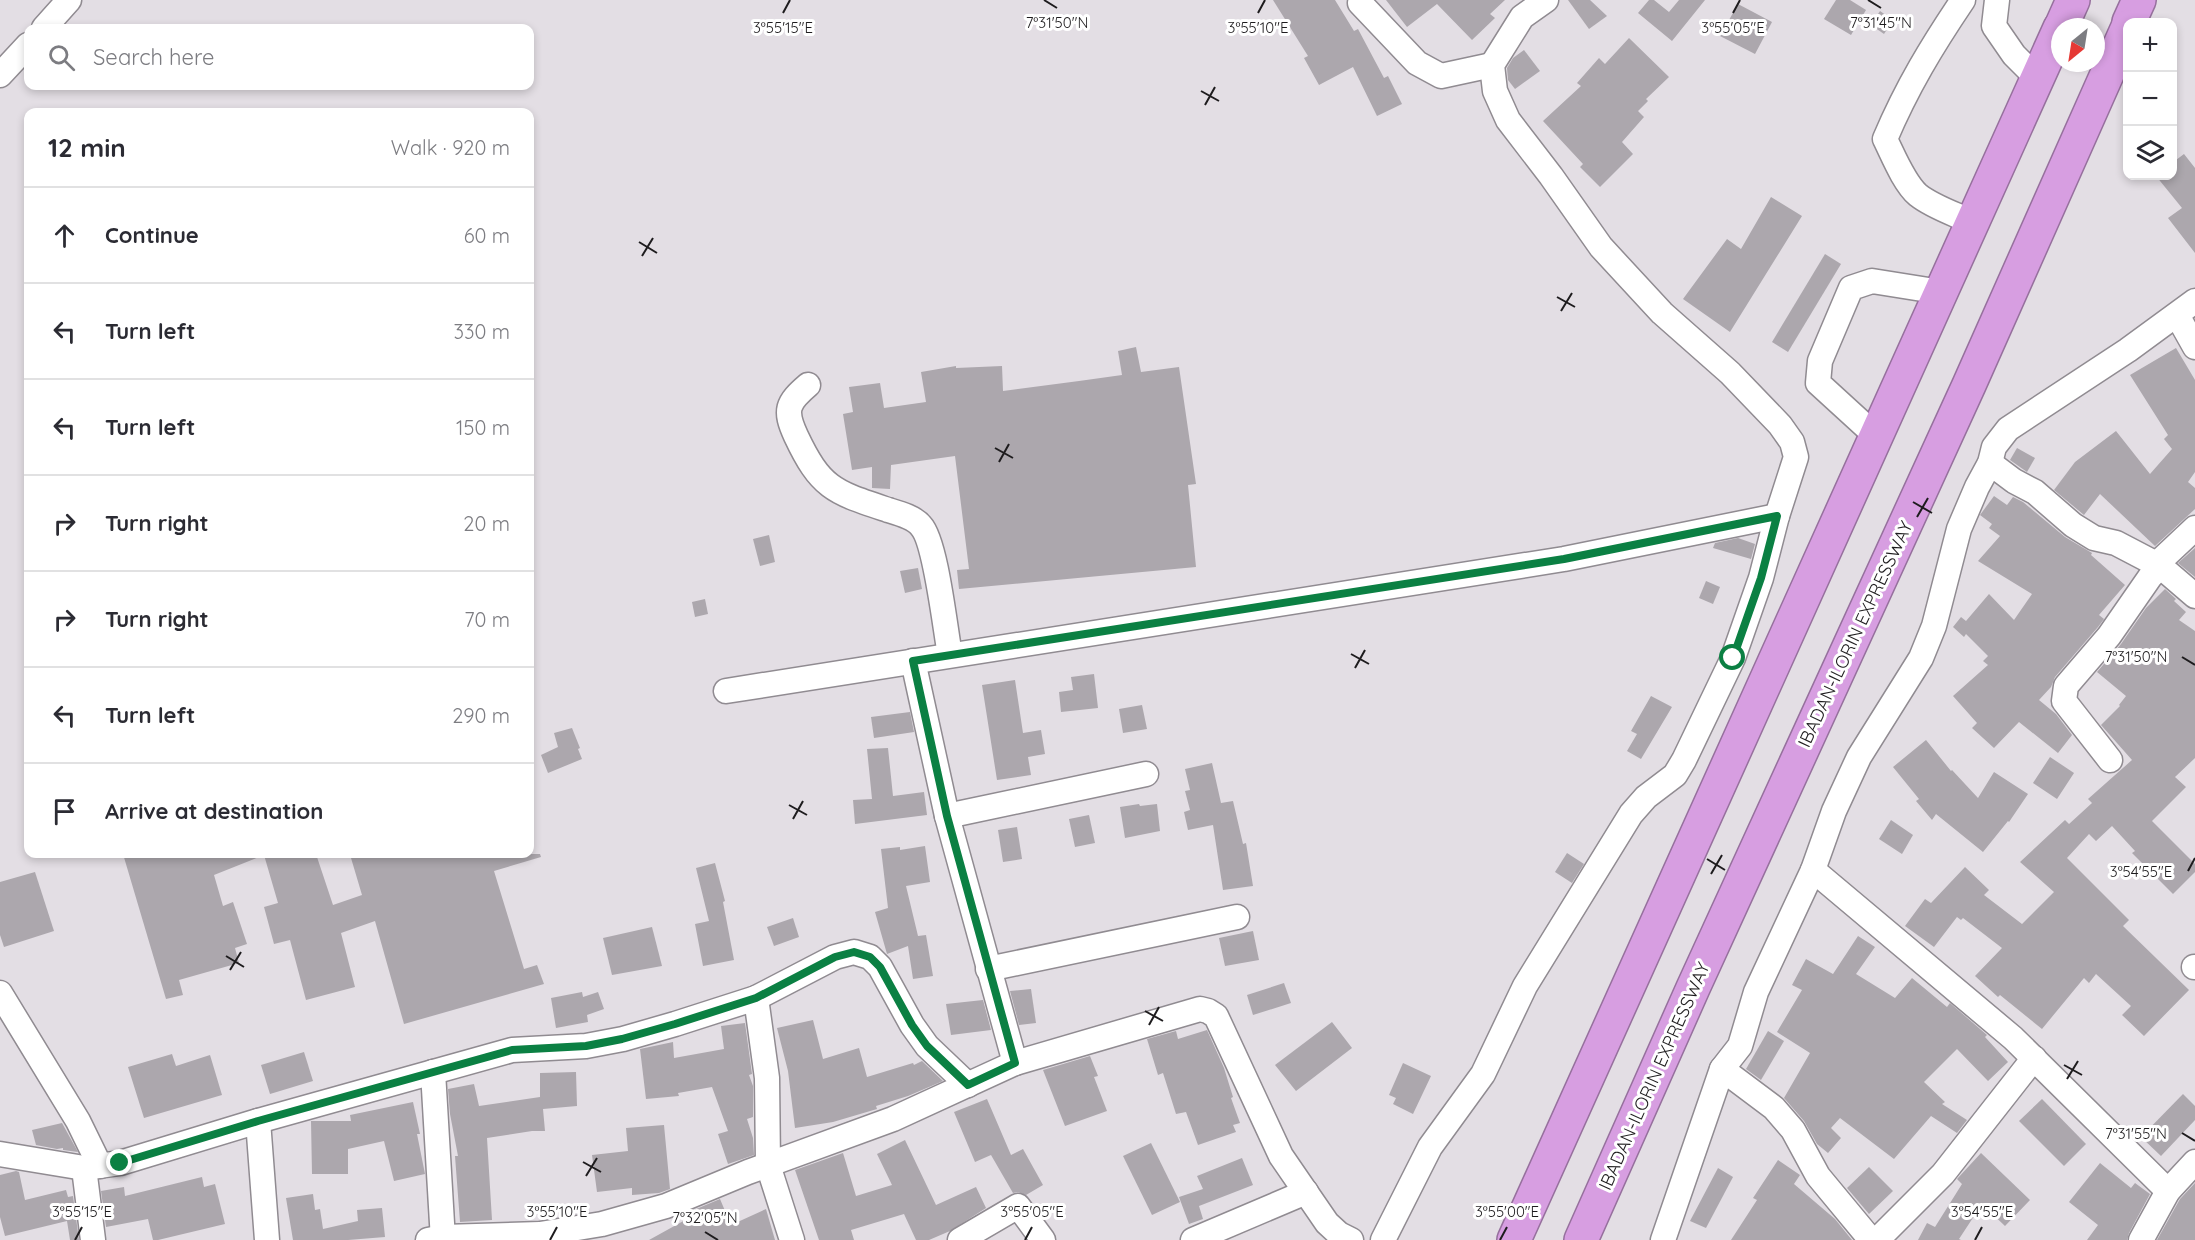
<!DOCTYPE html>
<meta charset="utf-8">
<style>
body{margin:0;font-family:Quicksand,sans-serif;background:#f7f7f7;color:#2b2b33}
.controls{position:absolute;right:18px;top:18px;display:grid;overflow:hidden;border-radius:12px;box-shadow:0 3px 9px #0003}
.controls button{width:54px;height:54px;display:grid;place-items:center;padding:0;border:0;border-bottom:2px solid #e1e1e2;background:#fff;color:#2b2b33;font:30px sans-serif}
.compass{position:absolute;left:2051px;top:18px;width:54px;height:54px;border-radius:50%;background:#fff;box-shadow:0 3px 9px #0003;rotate:210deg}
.stop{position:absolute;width:18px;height:18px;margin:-14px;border:4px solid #0b8043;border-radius:50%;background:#fff}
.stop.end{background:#0b8043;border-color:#fff;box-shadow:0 2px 6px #0008}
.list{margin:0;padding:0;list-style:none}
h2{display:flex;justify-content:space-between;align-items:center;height:78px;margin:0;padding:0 24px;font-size:26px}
h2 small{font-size:20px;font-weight:400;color:#7c7c81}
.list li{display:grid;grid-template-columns:39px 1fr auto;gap:18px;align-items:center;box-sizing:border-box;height:96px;padding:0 24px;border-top:2px solid #e1e1e2}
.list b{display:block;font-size:22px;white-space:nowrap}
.list em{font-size:20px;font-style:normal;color:#7c7c81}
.icon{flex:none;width:33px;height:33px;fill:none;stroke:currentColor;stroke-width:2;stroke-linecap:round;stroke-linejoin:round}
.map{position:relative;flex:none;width:2195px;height:1240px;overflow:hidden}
.search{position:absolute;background:#fff;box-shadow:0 3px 9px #0003;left:24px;top:24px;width:510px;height:66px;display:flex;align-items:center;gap:15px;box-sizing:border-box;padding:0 21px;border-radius:12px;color:#7c7c81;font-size:22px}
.panel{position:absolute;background:#fff;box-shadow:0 3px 9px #0003;left:24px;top:108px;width:510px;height:750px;border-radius:12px}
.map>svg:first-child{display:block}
.building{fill:#aca7ad}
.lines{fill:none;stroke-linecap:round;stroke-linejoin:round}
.minor-casing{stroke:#908b91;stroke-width:27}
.highway-casing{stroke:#96709d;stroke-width:36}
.minor{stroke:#fff;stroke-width:24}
.highway{stroke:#d79ee1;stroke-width:33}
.route{stroke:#0b8043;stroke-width:8}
.ticks{fill:none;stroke:#1e1c1e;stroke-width:2}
.labels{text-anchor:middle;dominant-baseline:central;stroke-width:6;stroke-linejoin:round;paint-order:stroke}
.street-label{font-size:18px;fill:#1e1c1e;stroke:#fff}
.ticks-label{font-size:15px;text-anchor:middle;fill:#1e1c1e;stroke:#fff;stroke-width:6;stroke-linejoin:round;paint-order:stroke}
</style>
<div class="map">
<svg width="2195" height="1240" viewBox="0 0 2195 1240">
<rect width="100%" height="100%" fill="#e3dee4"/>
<g class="building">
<polygon points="1273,0 1335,0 1354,31 1358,29 1384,78 1388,76 1402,104 1377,116 1353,67 1319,85 1304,58 1308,56"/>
<polygon points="1386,0 1505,0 1490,14 1495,18 1472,40 1437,4 1407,27"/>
<polygon points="1568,0 1590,0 1607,16 1589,29"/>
<polygon points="1649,0 1654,0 1669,12 1679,0 1705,0 1672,41 1638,13"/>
<polygon points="1836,0 1850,0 1866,10 1851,35 1824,19"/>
<polygon points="1738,4 1772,22 1755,54 1720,36"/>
<polygon points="1880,11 1893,20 1884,34 1871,25"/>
<polygon points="1629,38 1669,77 1646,99 1648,101 1638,111 1644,117 1622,142 1633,154 1600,187 1580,167 1583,164 1543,121 1581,86 1577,83 1599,58 1605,64"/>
<polygon points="1524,50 1540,71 1515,89 1508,80 1507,68 1513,58"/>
<polygon points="2184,154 2195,168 2195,253 2168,218 2182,208 2156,176 2172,176 2172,163"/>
<polygon points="1771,197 1802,216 1730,332 1683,299 1727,239 1741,249"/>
<polygon points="1825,254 1841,264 1788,352 1772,342"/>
<polygon points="1136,347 1141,372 1179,367 1196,484 1188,485 1196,567 959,589 957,570 969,569 955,456 891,465 890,489 872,488 872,467 852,470 843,414 853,412 849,387 880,383 884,408 926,402 921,372 956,366 956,368 1002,366 1003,391 1079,381 1122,375 1118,351"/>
<polygon points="2176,348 2195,380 2195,472 2188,482 2195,488 2195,509 2155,546 2100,494 2084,515 2054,490 2075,462 2116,431 2150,474 2172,449 2164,439 2168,435 2130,375"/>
<polygon points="2017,448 2035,458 2027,472 2010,460"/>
<polygon points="1994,496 2007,505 2013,497 2023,502 2065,537 2092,553 2091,555 2125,585 2099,615 2104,619 2098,627 2055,677 2051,687 2039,700 2056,714 2072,735 2058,753 2019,722 1994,748 1972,728 1977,723 1953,696 1988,665 1983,661 1988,656 1966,634 1964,637 1953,627 1961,617 1966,621 1989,594 2014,620 2032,594 1978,561 2000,536 1989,528 1992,524 1980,515"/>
<polygon points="769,535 775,562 760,566 753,539"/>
<polygon points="1738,538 1755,544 1751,559 1713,548 1715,543"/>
<polygon points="2195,548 2195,577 2178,563"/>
<polygon points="918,568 922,589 905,593 900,571"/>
<polygon points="1706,581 1720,587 1713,604 1699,598"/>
<polygon points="2165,589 2176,599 2174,601 2186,612 2179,620 2195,631 2195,758 2175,777 2186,787 2152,821 2195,864 2195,872 2173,894 2132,853 2135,851 2112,826 2096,841 2089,834 2067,858 2129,920 2123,926 2189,990 2144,1036 2122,1015 2131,1006 2096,974 2089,983 2084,978 2042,1029 2000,995 1998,997 1975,976 2002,948 1963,918 1961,920 1957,917 1934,947 1905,926 1925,899 1931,903 1965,867 1989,890 1984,895 2022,924 2054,892 2020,862 2065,820 2069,824 2092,803 2088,799 2132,760 2101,725 2120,706 2119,705 2126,696 2097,672 2121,644 2146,608"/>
<polygon points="705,599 708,614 695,617 692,602"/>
<polygon points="1094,674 1098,708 1061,712 1059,692 1073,690 1071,677"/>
<polygon points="1015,680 1023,733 1041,730 1045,754 1028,757 1031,775 997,780 982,685"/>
<polygon points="1651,696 1672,707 1641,759 1627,751 1637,734 1631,731"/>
<polygon points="1142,705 1147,729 1123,733 1119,709"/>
<polygon points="910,712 914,732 874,738 871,717"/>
<polygon points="572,728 580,748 578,749 582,759 548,773 541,755 558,747 554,733"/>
<polygon points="1926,740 1951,771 1952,770 1978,798 1994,772 2028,794 2009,822 2008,821 1983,852 1936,814 1932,820 1916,801 1919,799 1893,767"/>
<polygon points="888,748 893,796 924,792 927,815 855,824 853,800 872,799 867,749"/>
<polygon points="2050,757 2074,773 2057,799 2033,783"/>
<polygon points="1212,763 1221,803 1233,801 1243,844 1246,843 1253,886 1223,890 1213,825 1188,830 1184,812 1190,810 1185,791 1190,790 1185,769"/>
<polygon points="1139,804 1140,806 1157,804 1160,831 1125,838 1120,807"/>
<polygon points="1089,815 1095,843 1075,847 1069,819"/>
<polygon points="1891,820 1913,835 1902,854 1879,839"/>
<polygon points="1017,827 1022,859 1003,862 998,830"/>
<polygon points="925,846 930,882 906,886 918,936 926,935 933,976 913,979 908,946 887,954 875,912 888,908 881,849 900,847 900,850"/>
<polygon points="1567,853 1584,864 1572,883 1555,872"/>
<polygon points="123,854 316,854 333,905 362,895 351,858 368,854 540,854 541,857 494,871 524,969 537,965 544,984 404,1024 375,921 341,933 355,987 306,1000 290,940 274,944 264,907 278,903 264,855 214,875 223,906 233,902 247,944 235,948 239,963 179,980 183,995 166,999"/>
<polygon points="715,863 725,901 723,902 734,960 703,966 695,924 709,921 696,868"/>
<polygon points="35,872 54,931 4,947 0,935 0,882"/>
<polygon points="793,918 799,937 774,946 767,927"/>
<polygon points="652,927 662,966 612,975 603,938"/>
<polygon points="1253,931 1259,960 1225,966 1219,938"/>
<polygon points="1858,936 1875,947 1856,974 1895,998 1912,978 1947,1007 1950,1003 1987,1035 1985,1037 2008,1062 1988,1081 1957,1049 1924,1082 1945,1102 1942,1104 1967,1120 1957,1133 1931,1116 1894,1159 1840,1118 1831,1128 1841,1138 1828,1153 1817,1144 1804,1121 1784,1098 1810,1053 1777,1032 1802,990 1792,985 1806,959 1833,974"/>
<polygon points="1284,983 1291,1003 1253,1015 1247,995"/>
<polygon points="1031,989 1036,1023 1019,1025 1010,991"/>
<polygon points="582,992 583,997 598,992 604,1009 587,1015 588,1022 556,1028 551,998"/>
<polygon points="983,1000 991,1030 951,1035 946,1004"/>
<polygon points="813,1020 823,1059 859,1048 867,1077 913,1063 914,1065 922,1061 943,1081 908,1096 876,1106 877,1109 833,1122 795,1128 788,1071 777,1028"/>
<polygon points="1332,1022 1352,1048 1296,1091 1275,1065"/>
<polygon points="745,1023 752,1074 749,1075 753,1086 753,1117 747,1119 753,1138 754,1155 728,1164 718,1134 728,1131 712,1087 678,1093 679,1096 646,1099 640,1049 673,1042 674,1058 724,1049 721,1026"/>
<polygon points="1207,1030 1224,1068 1233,1097 1231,1098 1240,1123 1233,1125 1236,1132 1198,1145 1186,1112 1176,1114 1163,1073 1158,1075 1147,1039 1176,1031 1178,1039"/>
<polygon points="1768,1031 1784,1041 1761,1080 1746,1069"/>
<polygon points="304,1052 313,1081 270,1094 261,1065"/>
<polygon points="172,1054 176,1066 210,1055 222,1095 144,1118 128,1067"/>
<polygon points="1090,1056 1098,1076 1094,1077 1107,1111 1065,1126 1043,1070"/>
<polygon points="1403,1063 1431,1076 1413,1114 1393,1104 1396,1098 1389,1095"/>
<polygon points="576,1072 577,1106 543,1109 545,1131 532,1131 487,1138 492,1220 460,1222 455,1156 458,1156 450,1114 448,1089 474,1084 479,1106 540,1097 540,1073"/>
<polygon points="2183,1094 2195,1106 2195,1120 2161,1156 2141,1137"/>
<polygon points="987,1099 1011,1155 1023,1149 1043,1185 1026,1195 1018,1192 1013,1193 991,1155 975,1162 954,1112"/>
<polygon points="2042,1099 2086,1144 2064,1166 2019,1121"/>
<polygon points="413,1102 420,1134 417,1134 425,1174 394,1181 384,1141 348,1149 348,1174 312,1174 311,1121 351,1121 350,1115"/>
<polygon points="62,1123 78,1152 63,1150 63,1148 57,1149 36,1145 32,1130"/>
<polygon points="664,1125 670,1189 659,1193 632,1195 632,1188 597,1192 592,1155 628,1151 626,1128"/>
<polygon points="905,1140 936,1205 976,1187 986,1208 950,1231 929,1240 916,1240 904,1214 851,1230 854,1240 819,1240 795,1170 843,1153 856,1196 892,1185 877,1154"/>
<polygon points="1151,1143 1180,1202 1152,1215 1123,1156"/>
<polygon points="1981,1153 2030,1200 2005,1226 1982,1204 1959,1239 1961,1240 1918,1240 1927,1223 1935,1227 1962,1184 1957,1179"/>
<polygon points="1242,1158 1253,1185 1199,1206 1203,1219 1189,1224 1179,1197 1203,1189 1197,1176"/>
<polygon points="1778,1160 1800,1175 1794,1184 1835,1219 1852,1240 1731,1240 1757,1200 1753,1198"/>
<polygon points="2100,1163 2131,1188 2135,1183 2150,1194 2129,1233 2127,1240 2087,1240 2098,1225 2069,1202"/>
<polygon points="1869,1167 1893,1191 1869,1214 1847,1188"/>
<polygon points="1718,1168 1733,1177 1706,1228 1690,1221"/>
<polygon points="16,1171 19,1172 25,1200 66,1190 68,1197 73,1196 79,1240 70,1240 67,1221 5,1236 0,1217 0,1175"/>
<polygon points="202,1177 204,1187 215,1184 225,1224 158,1240 153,1240 148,1219 106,1227 101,1191 124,1187 125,1196"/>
<polygon points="2195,1183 2195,1240 2157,1240 2180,1199"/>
<polygon points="313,1194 315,1210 320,1209 323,1229 358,1221 357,1210 382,1208 385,1237 348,1240 293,1240 286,1198"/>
<polygon points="720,1199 731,1225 766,1209 775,1240 649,1240 696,1214 694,1210"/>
</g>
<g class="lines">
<g class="minor-casing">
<g id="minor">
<path d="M1963,0C1932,46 1907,87 1885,139C1893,155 1904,183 1918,195C1933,207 1955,214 1972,222"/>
<polyline points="1997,0 1994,26 2014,55 2037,78"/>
<polyline points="1360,3 1417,63 1441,76 1492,65"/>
<polyline points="44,28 69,0"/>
<polyline points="0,75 28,45"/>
<polyline points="2177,315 2195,347"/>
<path d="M808,385C787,403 784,410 796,436C821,489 834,492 888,510C898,513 914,517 921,526C936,542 945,629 950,655"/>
<polyline points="1876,436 1818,383 1820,361 1851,288 1872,281 1941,292"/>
<polyline points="1990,463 2014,481 2035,492 2073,525 2094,538 2116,543 2160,566 2195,596"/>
<polyline points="913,661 947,816 1015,1063"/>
<polyline points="726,691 1564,559 1777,516"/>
<polyline points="2110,760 2064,701 2066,686 2109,636 2150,577 2160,566 2162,559 2195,528"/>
<polyline points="947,816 1146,774"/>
<polyline points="1813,870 2013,1038 2168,1191"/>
<polyline points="2194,967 2195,967"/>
<polyline points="988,969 1237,917"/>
<polyline points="0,993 78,1121 100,1166"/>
<polyline points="756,998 767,1078 768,1165 792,1240"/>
<polyline points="1722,1069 1774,1108 1793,1130 1818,1176 1871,1240"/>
<polyline points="433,1072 443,1240"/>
<polyline points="258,1121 267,1240"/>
<polyline points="0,1154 84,1168 120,1163 258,1121 512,1050 586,1046 623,1039 675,1024 756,998 835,957 854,952 870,957 880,967 912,1025 927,1046 968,1085"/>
<polyline points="84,1168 93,1240"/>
<polyline points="428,1240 443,1237 540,1234 602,1224 666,1206 748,1172 893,1119 1015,1063 1200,1009 1208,1011 1216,1016 1281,1156 1327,1223 1339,1234 1351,1240"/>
<polyline points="960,1240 1018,1206 1043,1240"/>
<polyline points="1193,1240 1306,1192"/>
<polyline points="1383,1240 1430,1147 1483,1074 1525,986 1631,814 1646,797 1675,775 1684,760 1733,658 1761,578 1777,516 1796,457 1792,442 1780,425 1730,373 1662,313 1601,247 1551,176 1508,120 1495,91 1492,65 1522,17 1546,0"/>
<polyline points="1663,1240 1722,1069 1740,1046 1756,992 1813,870 1834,811 1859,757 1921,658 1934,626 1959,529 1977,487 1990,463 1994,447 2008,429 2128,350 2195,301"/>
<polyline points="1877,1240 1943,1174 2034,1058"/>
<polyline points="2141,1240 2168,1191 2195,1162"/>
</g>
</g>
<g class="highway-casing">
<g id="highway">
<polyline points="2129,22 2139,0"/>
<polyline points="2061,27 2073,0"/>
<polyline points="1514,1240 2060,28"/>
<polyline points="1581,1240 1693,988 1969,385 2128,27"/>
</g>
</g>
<use href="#minor" class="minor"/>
<use href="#highway" class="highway"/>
</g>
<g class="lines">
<polyline class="route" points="120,1163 258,1121 512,1050 586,1046 622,1039 675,1024 756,998 835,957 854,952 870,957 880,967 912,1025 927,1046 968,1085 1015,1063 947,816 913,661 1564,559 1777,516 1761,578 1733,658"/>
</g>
<path class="ticks" d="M1044,0L1057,8M1868,0L1881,8M783,13L790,0M1258,13L1265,0M1733,13L1740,0M1201,91L1219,101M1205,105L1215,87M639,242L657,253M642,256L653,238M1557,297L1575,307M1561,311L1572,293M995,448L1013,458M999,462L1009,444M1913,502L1932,513M1917,517L1928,498M1351,654L1369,664M2182,657L2195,665M1355,668L1365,650M789,805L807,815M793,819L803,801M1707,859L1725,870M2188,871L2195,858M1711,874L1722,855M226,956L244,967M230,970L241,952M1145,1011L1163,1021M1149,1025L1159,1007M2064,1065L2082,1075M2067,1079L2078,1061M2182,1133L2195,1141M583,1162L601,1172M586,1176L597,1158M705,1232L718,1240M75,1240L82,1227M550,1240L557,1227M1025,1240L1032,1227M1500,1240L1507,1227M1975,1240L1982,1227"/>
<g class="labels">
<g class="street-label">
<text transform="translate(1855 634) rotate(-65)">IBADAN-ILORIN EXPRESSWAY</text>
<text transform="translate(1654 1076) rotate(-66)">IBADAN-ILORIN EXPRESSWAY</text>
</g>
</g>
<g class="ticks-label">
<text x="1057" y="28">7°31'50"N</text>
<text x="1881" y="28">7°31'45"N</text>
<text x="783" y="33">3°55'15"E</text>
<text x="1258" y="33">3°55'10"E</text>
<text x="1733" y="33">3°55'05"E</text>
<text x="2136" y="662">7°31'50"N</text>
<text x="2141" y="877">3°54'55"E</text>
<text x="2136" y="1139">7°31'55"N</text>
<text x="82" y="1217">3°55'15"E</text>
<text x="557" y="1217">3°55'10"E</text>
<text x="1032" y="1217">3°55'05"E</text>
<text x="1507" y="1217">3°55'00"E</text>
<text x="1982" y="1217">3°54'55"E</text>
<text x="705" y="1223">7°32'05"N</text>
</g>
</svg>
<div class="controls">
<button>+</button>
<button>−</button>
<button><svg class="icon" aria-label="layers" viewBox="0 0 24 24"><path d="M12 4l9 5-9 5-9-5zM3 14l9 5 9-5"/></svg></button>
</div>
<svg class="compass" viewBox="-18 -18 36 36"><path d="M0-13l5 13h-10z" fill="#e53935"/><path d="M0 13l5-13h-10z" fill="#7c7c81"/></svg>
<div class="stop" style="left:1733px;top:658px"></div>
<div class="stop end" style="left:120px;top:1163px"></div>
<div class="search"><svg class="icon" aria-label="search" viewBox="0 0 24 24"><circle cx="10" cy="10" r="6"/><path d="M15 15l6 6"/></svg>Search here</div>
<section class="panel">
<h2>12 min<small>Walk · 920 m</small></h2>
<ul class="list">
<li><svg class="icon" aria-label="ahead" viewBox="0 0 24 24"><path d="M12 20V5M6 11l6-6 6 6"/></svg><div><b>Continue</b></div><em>60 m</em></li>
<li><svg class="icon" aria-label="left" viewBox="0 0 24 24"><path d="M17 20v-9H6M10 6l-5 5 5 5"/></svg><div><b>Turn left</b></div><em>330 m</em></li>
<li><svg class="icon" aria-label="left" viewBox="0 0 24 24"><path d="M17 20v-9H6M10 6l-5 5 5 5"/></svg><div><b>Turn left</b></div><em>150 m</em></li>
<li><svg class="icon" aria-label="right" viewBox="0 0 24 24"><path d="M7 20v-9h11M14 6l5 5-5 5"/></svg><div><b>Turn right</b></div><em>20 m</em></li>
<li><svg class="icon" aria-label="right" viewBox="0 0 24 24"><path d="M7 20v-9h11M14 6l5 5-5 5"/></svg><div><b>Turn right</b></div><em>70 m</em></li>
<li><svg class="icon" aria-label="left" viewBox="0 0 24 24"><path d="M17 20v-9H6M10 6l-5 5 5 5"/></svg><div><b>Turn left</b></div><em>290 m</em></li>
<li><svg class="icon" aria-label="arrive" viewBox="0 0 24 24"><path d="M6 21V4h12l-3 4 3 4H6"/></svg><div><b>Arrive at destination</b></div></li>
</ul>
</section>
</div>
